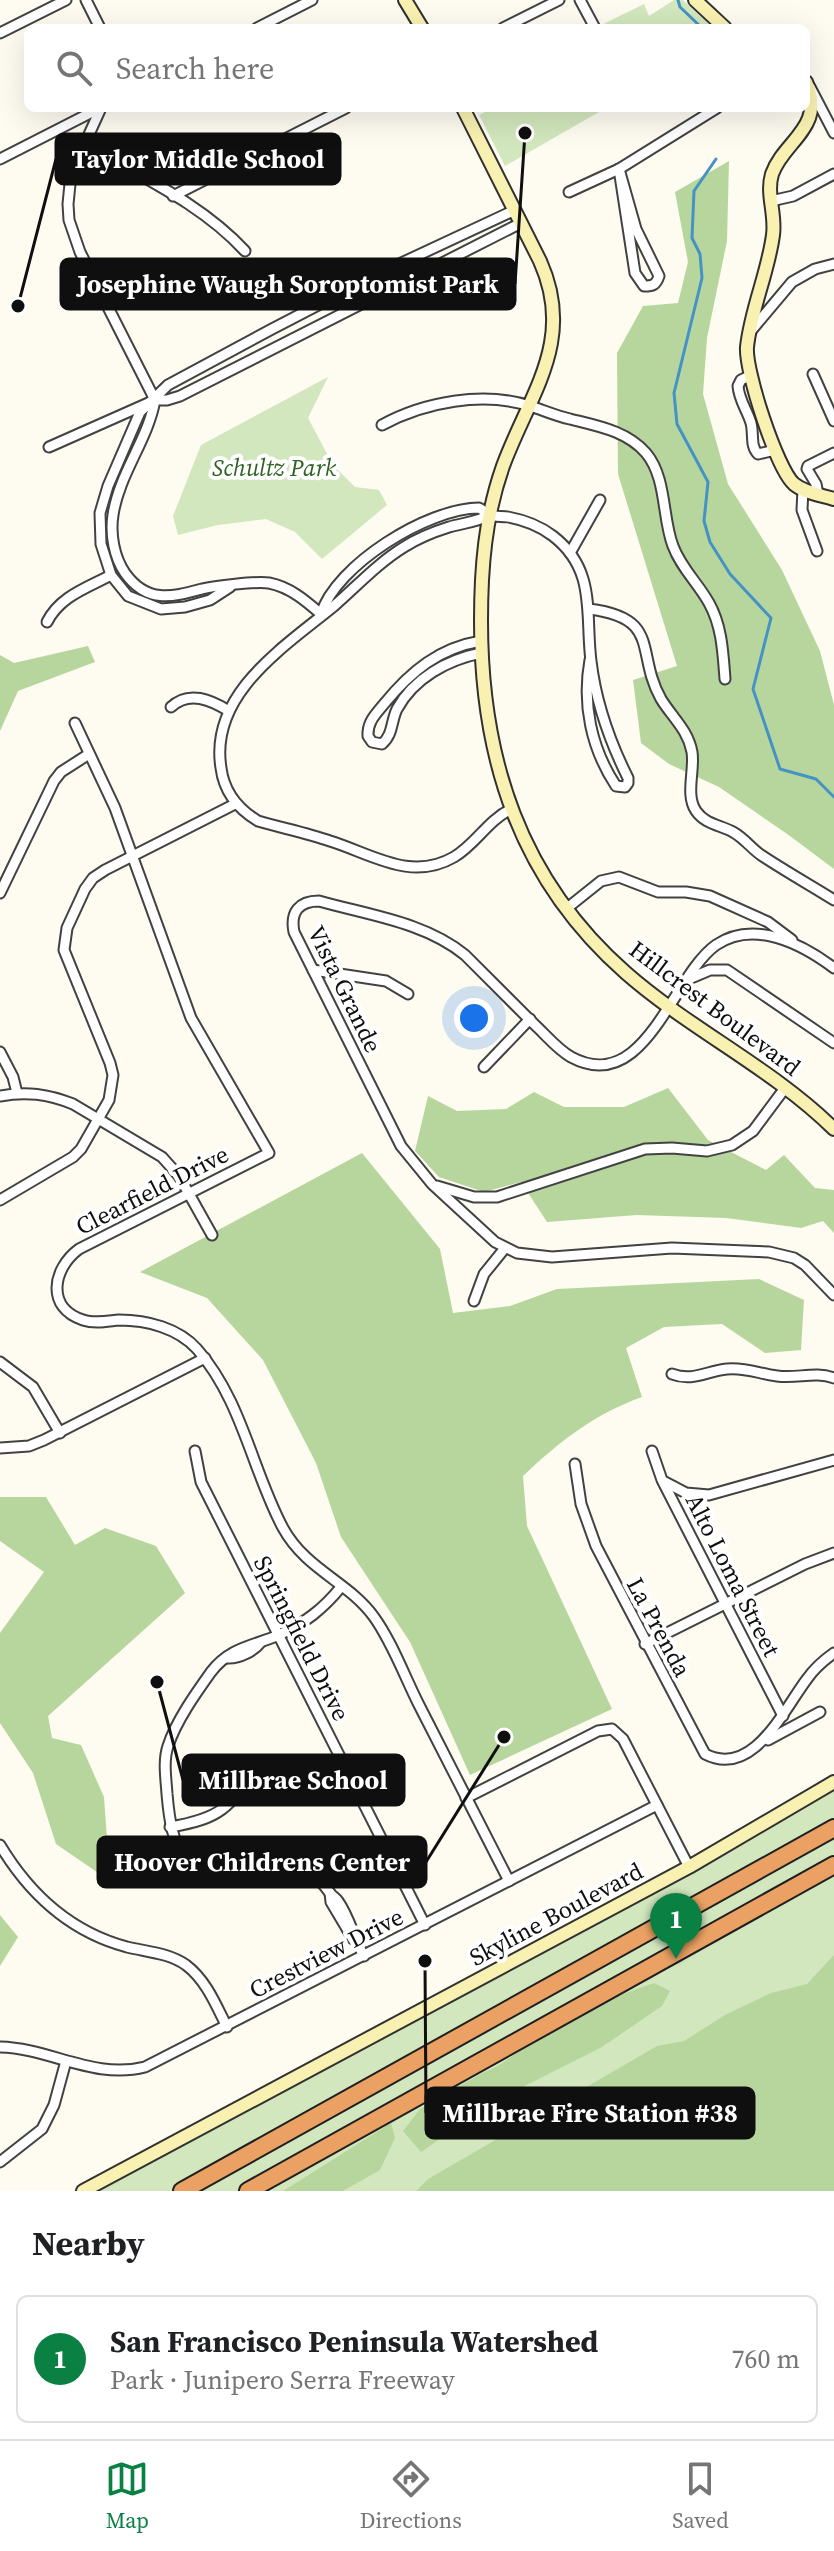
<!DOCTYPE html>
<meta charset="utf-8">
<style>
body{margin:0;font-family:"Source Serif 4",serif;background:#f2f2f2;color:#202124}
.you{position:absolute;left:474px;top:1018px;width:28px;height:28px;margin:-20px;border:6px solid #fff;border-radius:50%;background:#1a73e8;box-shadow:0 0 0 12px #1a73e833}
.badge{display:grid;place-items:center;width:52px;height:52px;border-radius:50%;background:#0b8043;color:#fff;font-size:26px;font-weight:700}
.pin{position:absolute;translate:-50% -66px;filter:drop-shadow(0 2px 4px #0008)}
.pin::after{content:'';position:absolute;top:42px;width:28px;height:24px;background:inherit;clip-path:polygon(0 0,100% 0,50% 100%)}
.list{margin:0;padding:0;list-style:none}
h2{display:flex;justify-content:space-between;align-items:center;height:104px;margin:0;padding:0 32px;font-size:34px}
h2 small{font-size:26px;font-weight:400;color:#757577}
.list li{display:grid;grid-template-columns:52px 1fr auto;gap:24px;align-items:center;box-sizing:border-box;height:128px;margin:0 16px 16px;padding:0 16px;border:2px solid #e0e0e0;border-radius:12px}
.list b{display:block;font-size:30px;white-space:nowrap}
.list p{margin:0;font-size:26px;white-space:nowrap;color:#757577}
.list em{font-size:26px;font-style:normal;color:#757577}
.icon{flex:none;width:44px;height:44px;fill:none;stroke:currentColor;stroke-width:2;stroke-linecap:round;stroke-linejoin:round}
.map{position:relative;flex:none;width:834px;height:2191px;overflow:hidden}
.search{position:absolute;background:#fff;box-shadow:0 8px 32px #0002;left:24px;right:24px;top:24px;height:88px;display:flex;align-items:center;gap:20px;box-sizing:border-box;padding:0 28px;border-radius:12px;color:#757577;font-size:30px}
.sheet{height:248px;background:#fff}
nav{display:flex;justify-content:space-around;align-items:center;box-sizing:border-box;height:112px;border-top:2px solid #e0e0e0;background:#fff;font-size:22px;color:#757577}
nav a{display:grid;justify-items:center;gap:4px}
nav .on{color:#0b8043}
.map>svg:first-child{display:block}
.green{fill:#d2e7bd}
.forest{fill:#b7d69d}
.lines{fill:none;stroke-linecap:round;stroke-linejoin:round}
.stream{stroke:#4592c4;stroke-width:3}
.street-casing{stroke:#424242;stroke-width:13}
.secondary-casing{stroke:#313131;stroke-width:16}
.highway-casing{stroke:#202020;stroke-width:20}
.street{stroke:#fff;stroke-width:9}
.secondary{stroke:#f9f1b1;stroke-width:12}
.highway{stroke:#eaa163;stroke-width:16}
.labels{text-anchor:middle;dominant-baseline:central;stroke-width:8;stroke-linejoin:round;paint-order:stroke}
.park-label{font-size:24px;font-style:italic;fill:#306223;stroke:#fff}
.street-label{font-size:24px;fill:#0f0f0f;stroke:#fff}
.leader{fill:none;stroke:#0f0f0f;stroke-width:3}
.callout-dot{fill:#0f0f0f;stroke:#fff;stroke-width:3}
.callout{fill:#0f0f0f;stroke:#0f0f0f;stroke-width:3}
.callout-label{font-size:26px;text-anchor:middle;font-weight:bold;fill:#fff}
</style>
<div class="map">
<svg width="834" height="2191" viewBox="0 0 834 2191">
<rect width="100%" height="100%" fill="#fefbf1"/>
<g class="green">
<polygon points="674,0 683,0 713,28 595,28 644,4 649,16"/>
<polygon points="493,108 606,108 505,166 479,115"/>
<polygon points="328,377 308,418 333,465 355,487 379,490 387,505 322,559 295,532 266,519 218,525 178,535 173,516 201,445"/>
<polygon points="834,1782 834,2191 99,2191"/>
</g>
<g class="forest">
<polygon points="729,161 727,241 707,338 703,394 728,484 782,570 820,651 834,705 834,869 790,836 719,787 669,764 641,743 633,680 677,666 618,474 617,353 643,306 678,303 688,262 675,192"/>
<polygon points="88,646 95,662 18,691 0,731 0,655 14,663"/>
<polygon points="668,1088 708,1140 766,1170 784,1155 815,1188 834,1190 834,1233 823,1221 801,1228 726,1218 637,1215 547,1222 521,1182 484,1192 439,1177 415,1151 428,1096 457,1111 506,1109 534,1092 564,1107 624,1107"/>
<path d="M362,1153L440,1249L453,1313L510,1306L557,1289L759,1279L804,1300L801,1350L765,1353L722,1324L664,1327L626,1348L642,1397C594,1414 559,1442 523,1476L527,1526L612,1709L470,1775L410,1642L341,1537L316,1463L263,1360L207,1298L140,1272Z"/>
<polygon points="0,1497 46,1497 75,1545 105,1528 156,1546 185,1593 48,1716 52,1738 81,1745 104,1797 110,1881 56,1844 33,1773 0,1723 0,1633 44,1572 0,1541"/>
<polygon points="0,1915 18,1937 0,1966"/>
<polygon points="834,1955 834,2191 416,2191 428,2179 657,2046 684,2041 725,2015 771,1993 807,1984"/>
<path d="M654,1983L670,1991L662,2006L602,2047L495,2101L421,2152L403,2131L420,2109L484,2072C502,2067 515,2052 531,2042C570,2019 610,1997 654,1983Z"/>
<polygon points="391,2123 395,2138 380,2170 343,2191 283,2191"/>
</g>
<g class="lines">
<g class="stream">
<polyline points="678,0 680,7 702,28"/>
<polyline points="716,159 694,191 692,238 700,254 702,278 674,393 677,424 708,482 704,521 710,542 730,574 771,618 753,689 780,769 816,779 834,797"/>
</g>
<g class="street-casing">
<g id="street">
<polyline points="86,0 100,28"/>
<polyline points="580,0 595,28"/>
<polyline points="257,28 312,0"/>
<polyline points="503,28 559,0"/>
<polyline points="0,33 66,0"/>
<polyline points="810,87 834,133"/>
<polyline points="101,108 71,174 68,204 69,220 80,252 155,400"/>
<path d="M83,143C139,176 201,203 245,251"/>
<polyline points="0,159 100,108"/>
<path d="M619,169L636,229L659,276C656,285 653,286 644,286L635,273Z"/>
<polyline points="569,192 619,169 717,108"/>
<polyline points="173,196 346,108"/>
<polyline points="771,201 793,196 834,174"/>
<polyline points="750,332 792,282 815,269 834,264"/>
<polyline points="813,374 834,421"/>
<path d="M749,376L741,380L738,386C739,400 747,410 751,423C754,435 750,446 758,454L775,450"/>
<path d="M155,400C148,440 119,474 113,515C110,534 114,557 125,573C147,604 172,597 202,589C214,586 257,581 269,583C290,587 306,601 321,614"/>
<path d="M382,425C424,402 483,391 530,406C543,410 556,416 570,419C598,426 627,431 646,453C667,478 662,518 673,546C681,568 698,583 709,603C722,626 723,653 725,679"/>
<polyline points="49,447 155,400 167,400 180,396 521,223"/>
<polyline points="803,489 802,510 817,551"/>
<polyline points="818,494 816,484 807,469 808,466 834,453"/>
<path d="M490,515C477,522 463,523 449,527C433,532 418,538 404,547C378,563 357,586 334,606C284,647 209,694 221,768C224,792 238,809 258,821C282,828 307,833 330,841C372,854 411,882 454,857C476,844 487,821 511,809"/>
<polyline points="570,553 600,500"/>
<polyline points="230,587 210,600 185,607 161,609 128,596 111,575 101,544 100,513 108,486 140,412 168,385 272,329 380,273 515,210"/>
<path d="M589,609C662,618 635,653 661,699C672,717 688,730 692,752C695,770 685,795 696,811C705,824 720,825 733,832C744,838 751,848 761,855C785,871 810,885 834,900"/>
<path d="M321,614C336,565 428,508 479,508C483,510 486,513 490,515C494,517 503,516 508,517C524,520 540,526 553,536C597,570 585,614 591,661C596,703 609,740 628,778V783L625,787L616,786C591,748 582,704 590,660"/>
<path d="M47,622C60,596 87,588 111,575"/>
<path d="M481,653C447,660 414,678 397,709C391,721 393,735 382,744L372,742L368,736C367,722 376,714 384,704C411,671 439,648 481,641"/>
<path d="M171,707C189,690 211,700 229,711"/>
<path d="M75,723L115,808L191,1018L269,1153L79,1249C52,1269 46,1308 83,1320C95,1324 108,1321 119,1320C147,1320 178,1328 197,1349C242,1400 252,1470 283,1528C306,1570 349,1582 374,1617C392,1642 404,1675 418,1703C448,1762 479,1822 509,1881"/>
<polyline points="0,893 54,781 61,772 89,754"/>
<polyline points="566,909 601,881 619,877 658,892 686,892 710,896 768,922 792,940"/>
<path d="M834,968C802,944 754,919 716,945C672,976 645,1097 571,1057C557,1049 546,1035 534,1024C511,1001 488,978 465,955C425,922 368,915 319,901C299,901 290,912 294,932L401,1146L432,1184L495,1242L517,1253L552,1257L672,1248L769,1252L794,1258L805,1265L834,1295"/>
<polyline points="313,970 386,981 408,994"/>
<polyline points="691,978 710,970 727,970 834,1043"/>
<polyline points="0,1052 13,1077 17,1093"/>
<polyline points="484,1067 530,1019"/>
<path d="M0,1096C26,1091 48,1094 73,1104L162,1157L179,1176L212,1235"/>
<polyline points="437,1186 474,1197 497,1197 645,1149 672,1148 707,1151 732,1145 753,1131 785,1088"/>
<polyline points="0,1200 73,1157 81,1149 109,1100 113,1075 110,1063 64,950 67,928 85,889 93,878 105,870 235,804"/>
<polyline points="474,1301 484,1274 505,1248"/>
<polyline points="0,1362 33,1387 60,1433"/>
<path d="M672,1374C693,1382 706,1371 727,1369C745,1367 760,1374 777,1376C797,1379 815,1371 834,1378"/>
<polyline points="0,1448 29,1446 44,1440 205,1358"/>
<polyline points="195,1451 201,1482 425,1925"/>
<polyline points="652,1451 662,1480 783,1716"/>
<path d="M575,1464L581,1504L596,1546L705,1754C753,1779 784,1709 807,1679C814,1669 824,1660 834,1653"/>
<polyline points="665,1482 686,1493 709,1495 834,1460"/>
<path d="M341,1587C323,1609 305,1623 279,1635C253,1646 230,1647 211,1672C196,1693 176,1721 168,1746C163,1761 166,1778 167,1794C172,1851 181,1870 241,1880C264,1884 291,1866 313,1876C321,1880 325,1887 330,1893C332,1896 336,1898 338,1901C350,1918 354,1939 364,1956"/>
<polyline points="645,1644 805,1564 834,1553"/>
<path d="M227,1658C239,1659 254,1651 261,1642"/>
<polyline points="768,1740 820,1712"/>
<polyline points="466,1798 598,1731 612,1729 623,1739 689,1867"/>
<path d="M170,1827C224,1818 229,1807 259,1763"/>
<path d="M0,1845C30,1895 71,1932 127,1947C148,1952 169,1953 186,1965C206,1980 216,2005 227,2027"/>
<polyline points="330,1893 331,1902 353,1939"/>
<path d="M0,2047C50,2048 94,2080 145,2067L657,1805"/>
<polyline points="0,2162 42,2129 54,2105 66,2061"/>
</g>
</g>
<g class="secondary-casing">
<g id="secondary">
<polyline points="405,0 422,28"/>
<polyline points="695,0 725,28"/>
<path d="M806,82C826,128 784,140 772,174C766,194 776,214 773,235C768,273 751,309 747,347C745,371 777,469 794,484C805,493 821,495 834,499"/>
<path d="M463,108L540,261C576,341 530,393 503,466C485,517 481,568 481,621C481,759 520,880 626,973C691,1030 772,1068 834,1129"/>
<polyline points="83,2191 689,1867 834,1782"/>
</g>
</g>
<g class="highway-casing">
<g id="highway">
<polyline points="182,2191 834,1828"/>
<polyline points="248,2191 834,1865"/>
</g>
</g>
<use href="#street" class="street"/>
<use href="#secondary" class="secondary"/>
<use href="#highway" class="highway"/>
</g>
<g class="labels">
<g class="park-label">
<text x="274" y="467">Schultz Park</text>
</g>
<g class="street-label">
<text transform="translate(345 989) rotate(64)">Vista Grande</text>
<text transform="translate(715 1008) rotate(37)">Hillcrest Boulevard</text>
<text transform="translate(152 1190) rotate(-27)">Clearfield Drive</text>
<text transform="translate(733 1575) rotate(63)">Alto Loma Street</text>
<text transform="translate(659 1627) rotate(62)">La Prenda</text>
<text transform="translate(302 1638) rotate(63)">Springfield Drive</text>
<text transform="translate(556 1914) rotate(-28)">Skyline Boulevard</text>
<text transform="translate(326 1953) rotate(-27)">Crestview Drive</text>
</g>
</g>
<path class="leader" d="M18 306L56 159M525 133L515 284M157 1682L183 1780M504 1737L426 1862M425 1961L426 2113"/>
<g class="callout-dot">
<circle cx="18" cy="306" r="8"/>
<circle cx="525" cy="133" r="8"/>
<circle cx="157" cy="1682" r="8"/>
<circle cx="504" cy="1737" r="8"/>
<circle cx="425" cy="1961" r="8"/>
</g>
<g class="callout">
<rect x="56" y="134" width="284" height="50" rx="8"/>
<rect x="61" y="259" width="454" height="50" rx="8"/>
<rect x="183" y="1755" width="221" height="50" rx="8"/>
<rect x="98" y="1837" width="328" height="50" rx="8"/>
<rect x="426" y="2088" width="328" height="50" rx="8"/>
</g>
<g class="callout-label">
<text x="198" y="168">Taylor Middle School</text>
<text x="288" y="293">Josephine Waugh Soroptomist Park</text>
<text x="293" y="1789">Millbrae School</text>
<text x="262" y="1871">Hoover Childrens Center</text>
<text x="590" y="2122">Millbrae Fire Station #38</text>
</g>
</svg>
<div class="you"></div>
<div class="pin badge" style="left:676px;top:1959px">1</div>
<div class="search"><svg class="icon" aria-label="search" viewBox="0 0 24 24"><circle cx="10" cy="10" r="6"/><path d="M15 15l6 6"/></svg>Search here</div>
</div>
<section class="sheet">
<h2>Nearby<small></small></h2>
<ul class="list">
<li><span class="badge">1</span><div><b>San Francisco Peninsula Watershed</b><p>Park · Junipero Serra Freeway</p></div><em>760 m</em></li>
</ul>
</section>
<nav>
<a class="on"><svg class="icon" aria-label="map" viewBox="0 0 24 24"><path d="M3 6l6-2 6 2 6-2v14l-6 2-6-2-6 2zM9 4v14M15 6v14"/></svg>Map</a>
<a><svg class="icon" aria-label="directions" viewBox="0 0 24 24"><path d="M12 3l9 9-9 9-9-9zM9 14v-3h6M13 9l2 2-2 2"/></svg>Directions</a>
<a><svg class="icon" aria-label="saved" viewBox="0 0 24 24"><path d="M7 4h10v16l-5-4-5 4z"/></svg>Saved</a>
</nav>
